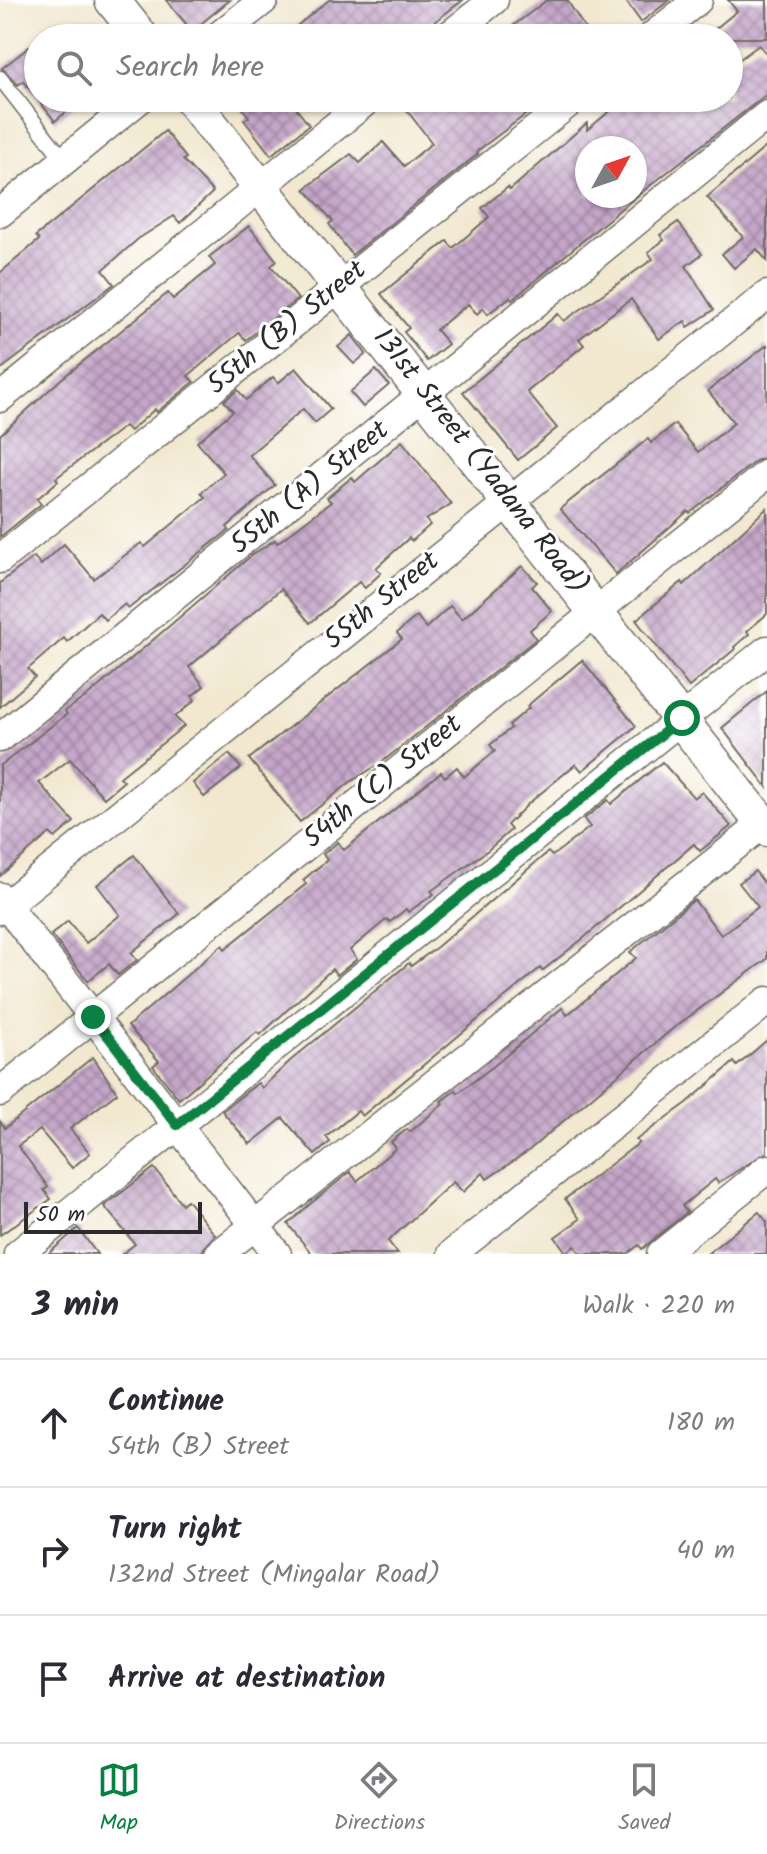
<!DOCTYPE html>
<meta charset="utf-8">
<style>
body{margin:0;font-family:Kalam,sans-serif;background:#f7f7f7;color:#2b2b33}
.compass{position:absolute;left:575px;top:136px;width:72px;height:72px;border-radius:50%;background:#fff;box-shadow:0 2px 6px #0004;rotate:50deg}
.scale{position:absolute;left:24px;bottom:20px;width:178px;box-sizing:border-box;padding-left:8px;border:4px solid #2b2b2b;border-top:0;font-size:22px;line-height:28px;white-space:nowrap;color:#2b2b2b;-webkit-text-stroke:6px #fff;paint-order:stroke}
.stop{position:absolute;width:24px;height:24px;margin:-18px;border:6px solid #0b8043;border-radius:50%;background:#fff}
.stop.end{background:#0b8043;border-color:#fff;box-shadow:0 2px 8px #0008}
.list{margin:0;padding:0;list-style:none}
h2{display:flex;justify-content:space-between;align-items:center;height:104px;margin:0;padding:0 32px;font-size:34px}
h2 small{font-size:26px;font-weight:400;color:#7c7c81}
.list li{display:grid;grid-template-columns:52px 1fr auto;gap:24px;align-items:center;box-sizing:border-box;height:128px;padding:0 32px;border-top:2px solid #e1e1e2}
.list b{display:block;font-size:30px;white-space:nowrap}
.list p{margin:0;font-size:26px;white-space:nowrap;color:#7c7c81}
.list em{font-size:26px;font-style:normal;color:#7c7c81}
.icon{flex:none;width:44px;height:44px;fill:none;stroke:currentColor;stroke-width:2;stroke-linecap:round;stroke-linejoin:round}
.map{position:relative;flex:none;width:767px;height:1254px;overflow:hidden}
.search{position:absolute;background:#fff;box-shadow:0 2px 6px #0004;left:24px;right:24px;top:24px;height:88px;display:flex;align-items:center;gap:20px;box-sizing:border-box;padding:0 28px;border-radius:44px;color:#7c7c81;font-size:30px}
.sheet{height:488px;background:#fff}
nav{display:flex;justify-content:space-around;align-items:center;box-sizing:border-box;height:112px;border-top:2px solid #e1e1e2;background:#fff;font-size:22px;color:#7c7c81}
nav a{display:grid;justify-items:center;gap:4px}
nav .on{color:#0b8043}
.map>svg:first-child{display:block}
.building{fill:url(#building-cross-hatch);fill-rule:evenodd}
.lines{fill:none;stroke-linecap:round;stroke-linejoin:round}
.service-casing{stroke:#716d65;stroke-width:17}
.minor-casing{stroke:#716d65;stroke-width:31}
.tertiary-casing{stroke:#716d65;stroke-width:37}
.service{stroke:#fff;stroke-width:14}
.minor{stroke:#fff;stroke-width:28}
.tertiary{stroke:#fff;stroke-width:34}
.route{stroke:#0b8043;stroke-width:10}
.labels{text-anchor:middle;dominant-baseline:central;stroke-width:6;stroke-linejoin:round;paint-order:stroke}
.street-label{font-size:28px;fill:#2b2b2b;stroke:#fff}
</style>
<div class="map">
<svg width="767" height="1254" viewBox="0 0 767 1254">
<defs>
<pattern id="building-cross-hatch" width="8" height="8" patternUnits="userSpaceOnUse" patternTransform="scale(2)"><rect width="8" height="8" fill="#c5a6c9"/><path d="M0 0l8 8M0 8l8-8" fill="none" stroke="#a087a3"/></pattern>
</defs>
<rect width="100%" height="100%" fill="#fff"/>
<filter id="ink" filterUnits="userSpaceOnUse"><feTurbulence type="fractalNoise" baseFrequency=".0125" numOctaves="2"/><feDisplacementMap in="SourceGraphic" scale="16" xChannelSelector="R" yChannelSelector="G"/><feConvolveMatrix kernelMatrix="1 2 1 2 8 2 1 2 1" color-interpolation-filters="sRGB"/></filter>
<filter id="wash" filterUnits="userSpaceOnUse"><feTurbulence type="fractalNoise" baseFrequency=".006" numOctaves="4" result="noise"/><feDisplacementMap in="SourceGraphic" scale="32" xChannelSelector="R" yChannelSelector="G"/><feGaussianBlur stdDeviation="1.8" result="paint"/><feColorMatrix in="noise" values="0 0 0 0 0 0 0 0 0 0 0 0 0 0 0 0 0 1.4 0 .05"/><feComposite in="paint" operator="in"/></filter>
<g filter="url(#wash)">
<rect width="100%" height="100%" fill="#f2e8d0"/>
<g id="blocks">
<g class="building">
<polygon points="166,0 230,0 192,31"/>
<polygon points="329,0 463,0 425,29 429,38 282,38"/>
<polygon points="547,0 567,0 591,38 497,38"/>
<polygon points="625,0 670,0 641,22"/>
<polygon points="728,0 767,0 767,38 704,38 737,11"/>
<polygon points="38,40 38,98 84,98 55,121 23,81 18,85 2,68"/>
<path d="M759,45L767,54V94L623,207L512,300L510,297L488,314L483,308L477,314L468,304L436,330L448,344L427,361L404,332L409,328L381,294L447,241L453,248L489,217L482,208L508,187L510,190L587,123V130L626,98H729V67ZM587,148H635V196H587Z"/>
<polygon points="235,98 288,98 309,125 271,155 244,120 249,117"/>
<polygon points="418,98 548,98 477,151 478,154 352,255 329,224 333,221 305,189 351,154 360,163 383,142 404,166 432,143 405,108"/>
<polygon points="165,131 186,158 183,160 213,192 180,223 174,216 138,239 103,270 114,284 0,370 0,273 39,240 36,236"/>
<polygon points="767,146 767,261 757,249 734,268 722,254 743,237 707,197"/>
<polygon points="678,222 702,254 686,266 714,310 688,327 685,321 659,339 631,299 579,339 584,345 527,392 557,428 518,460 463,392 558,314 564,321 653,259 648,252 664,240 660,235"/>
<polygon points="249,226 277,261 271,266 298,299 246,340 239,333 188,376 194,382 157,412 155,409 130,431 125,426 56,478 58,481 37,499 41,504 0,537 0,435 60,380 168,293 173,299 215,265 209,257"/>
<polygon points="352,335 366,354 354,364 338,347"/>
<polygon points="767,345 767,457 756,461 690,513 688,511 616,574 560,509 648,439 651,443 675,424 698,452 734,423 708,391"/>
<polygon points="296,368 331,409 315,423 303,409 249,455 275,485 227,527 229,530 128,609 125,604 105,620 99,613 67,642 64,638 28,669 35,677 0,707 0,583 34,557 41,565 64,544 94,579 141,543 145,547 205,497 201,493 224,473 197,442 233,411 224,401 238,390 246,400 273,377 278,383"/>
<polygon points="376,370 389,385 363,407 350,392"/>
<polygon points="402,441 451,504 426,520 430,525 412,541 409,538 376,568 381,573 365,588 359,582 310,623 281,589 189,667 204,686 192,696 195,700 175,717 184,726 120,777 124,781 104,798 70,759 39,783 74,822 55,838 50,833 0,876 0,766 67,714 65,711 90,694 252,555 275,540 277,543 331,502 327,498 352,477 355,482"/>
<polygon points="767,508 767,614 747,631 749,634 734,647 735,649 689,687 636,620 682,582 684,585"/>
<polygon points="522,566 537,582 532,587 552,611 530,630 536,639 382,762 349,783 300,822 249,759 402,639 397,633 417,616 426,628 450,606 462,619"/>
<polygon points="582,660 636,726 582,771 576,764 529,803 507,825 511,830 488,850 431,891 434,894 408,912 406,909 390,922 387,919 350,950 357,959 337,975 332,969 260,1035 257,1032 179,1099 153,1066 159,1061 128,1026 222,945 225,949 306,884 303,880 327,860 323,854 338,842 344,850 441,772 445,777 457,767 464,777 495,751 490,745 511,728 509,725 529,708 527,706"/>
<polygon points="767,691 767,787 722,728"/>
<polygon points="229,754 241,768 204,797 193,783"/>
<polygon points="662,762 694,798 702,792 731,826 700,851 694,844 585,937 542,971 540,968 362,1116 358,1111 326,1137 330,1142 315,1155 283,1118 250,1144 222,1111 258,1083 262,1088 290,1061 409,963 411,966 437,947 548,852 552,856 590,827 584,819 608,800 611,804"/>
<polygon points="134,855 179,914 131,953 137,960 118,975 109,964 88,981 51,935 68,921 86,943 120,915 97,885"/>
<polygon points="755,871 767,887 767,959 671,1030 528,1151 487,1179 483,1173 463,1192 453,1182 388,1241 398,1254 312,1254 288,1224 310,1204 350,1172 357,1181 396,1148 391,1142 407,1129 410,1132 443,1104 441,1101 456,1090 458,1093 495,1065 562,1008 567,1015 636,958 630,952 694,900 721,935 758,907 739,883"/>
<polygon points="767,1040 767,1152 718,1183 715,1179 682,1206 687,1212 642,1249 639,1245 627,1254 581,1254 575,1246 566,1252 555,1237 580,1219 565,1199 639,1143 636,1140 687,1103 734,1062 737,1066"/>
<polygon points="93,1057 117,1093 70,1129 90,1153 72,1168 40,1130 18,1146 48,1187 44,1190 51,1199 0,1235 0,1121 5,1128"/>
<polygon points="154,1168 182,1204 187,1200 215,1235 204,1247 202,1254 122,1254 135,1244 104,1206"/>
<polygon points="759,1212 767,1222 767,1254 707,1254"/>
<polygon points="78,1228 97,1254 48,1254"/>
</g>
</g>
</g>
<g filter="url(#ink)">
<use href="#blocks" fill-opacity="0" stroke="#716d65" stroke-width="2"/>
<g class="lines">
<g class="service-casing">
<polyline id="service" points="0,78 64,160"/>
</g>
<g class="minor-casing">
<g id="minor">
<polyline points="216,38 264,0"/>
<polyline points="446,38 494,0"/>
<polyline points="650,38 698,0"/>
<polyline points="0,213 141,98"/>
<polyline points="0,398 370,98"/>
<polyline points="0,559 575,98"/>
<polyline points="0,738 767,115"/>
<polyline points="0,897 277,1254"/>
<polyline points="0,910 767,295"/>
<polyline points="0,1092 767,474"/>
<polyline points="18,1254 767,650"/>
<polyline points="219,1254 767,821"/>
<polyline points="452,1254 767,1001"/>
<polyline points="661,1254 767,1169"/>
</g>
</g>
<g class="tertiary-casing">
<g id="tertiary">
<polyline points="112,0 142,38"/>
<polyline points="190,98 767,829"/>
</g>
</g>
<use href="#service" class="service"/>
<use href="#minor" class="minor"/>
<use href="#tertiary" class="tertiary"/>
</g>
</g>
<g class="lines" filter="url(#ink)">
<polyline class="route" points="93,1017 177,1125 682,718"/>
</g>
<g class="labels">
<g class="street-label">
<text transform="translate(287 328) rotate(-39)">55th (B) Street</text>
<text transform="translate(480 462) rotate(52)">131st Street (Yadana Road)</text>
<text transform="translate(310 488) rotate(-39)">55th (A) Street</text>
<text transform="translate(382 601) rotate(-39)">55th Street</text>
<text transform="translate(383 782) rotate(-39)">54th (C) Street</text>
</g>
</g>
</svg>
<svg class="compass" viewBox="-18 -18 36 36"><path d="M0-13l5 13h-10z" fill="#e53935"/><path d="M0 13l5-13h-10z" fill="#7c7c81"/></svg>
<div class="scale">50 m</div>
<div class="stop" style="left:682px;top:718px"></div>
<div class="stop end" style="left:93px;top:1017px"></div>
<div class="search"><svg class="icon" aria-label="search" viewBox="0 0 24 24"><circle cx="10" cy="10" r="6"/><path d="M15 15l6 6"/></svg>Search here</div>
</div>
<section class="sheet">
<h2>3 min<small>Walk · 220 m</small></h2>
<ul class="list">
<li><svg class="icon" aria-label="ahead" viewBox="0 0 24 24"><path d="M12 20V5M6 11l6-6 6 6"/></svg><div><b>Continue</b><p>54th (B) Street</p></div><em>180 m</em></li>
<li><svg class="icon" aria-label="right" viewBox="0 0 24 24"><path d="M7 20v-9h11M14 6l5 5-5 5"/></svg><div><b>Turn right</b><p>132nd Street (Mingalar Road)</p></div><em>40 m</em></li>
<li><svg class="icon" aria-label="arrive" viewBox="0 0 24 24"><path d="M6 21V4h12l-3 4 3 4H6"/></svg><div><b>Arrive at destination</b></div></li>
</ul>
</section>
<nav>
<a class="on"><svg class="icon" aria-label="map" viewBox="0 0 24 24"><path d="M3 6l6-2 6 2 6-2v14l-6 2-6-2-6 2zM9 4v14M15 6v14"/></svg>Map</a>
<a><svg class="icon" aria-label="directions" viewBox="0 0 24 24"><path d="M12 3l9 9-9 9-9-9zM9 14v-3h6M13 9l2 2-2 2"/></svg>Directions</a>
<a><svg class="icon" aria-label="saved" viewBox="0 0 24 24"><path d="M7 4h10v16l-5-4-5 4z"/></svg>Saved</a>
</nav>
